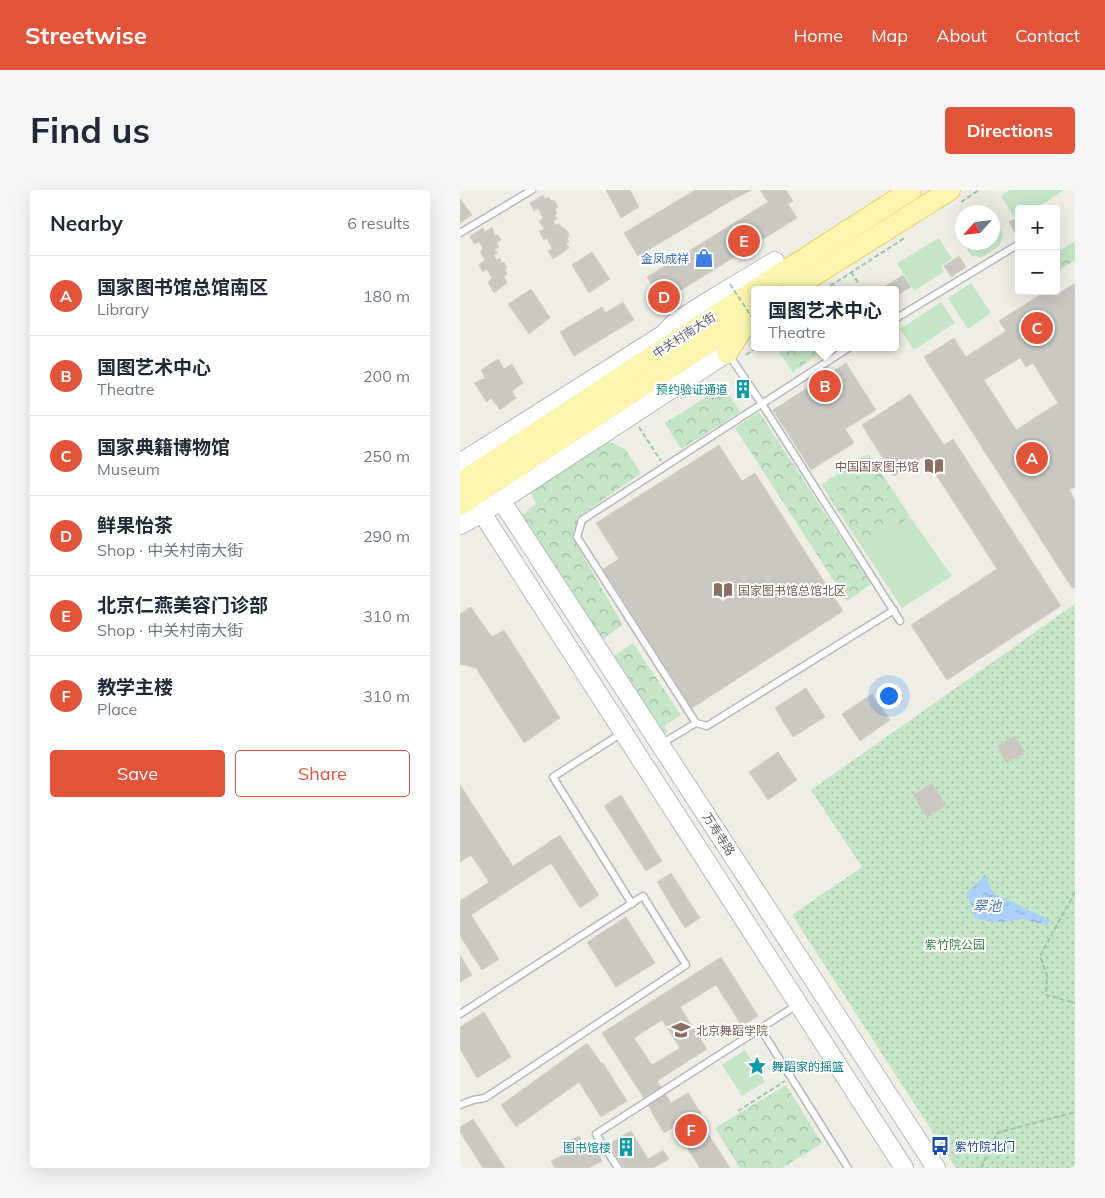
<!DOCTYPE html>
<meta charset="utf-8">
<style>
body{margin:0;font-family:Mulish,"Noto Sans SC",sans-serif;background:#f6f6f7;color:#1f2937}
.controls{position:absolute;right:15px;top:15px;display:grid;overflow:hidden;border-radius:5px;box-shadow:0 5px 20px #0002}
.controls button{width:45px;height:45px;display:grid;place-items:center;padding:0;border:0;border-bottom:1px solid #e0e1e3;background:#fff;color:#1f2937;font:25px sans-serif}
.compass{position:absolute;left:495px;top:15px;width:45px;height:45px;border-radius:50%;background:#fff;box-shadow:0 5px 20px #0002;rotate:243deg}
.you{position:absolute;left:428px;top:505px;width:18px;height:18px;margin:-12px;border:4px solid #fff;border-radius:50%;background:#1a73e8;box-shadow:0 0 0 8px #1a73e833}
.badge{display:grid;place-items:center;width:32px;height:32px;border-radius:50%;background:#e25439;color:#fff;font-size:16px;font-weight:700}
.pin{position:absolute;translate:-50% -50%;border:2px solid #fff;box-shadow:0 1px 5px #0006}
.popup{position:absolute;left:291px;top:96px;width:148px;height:65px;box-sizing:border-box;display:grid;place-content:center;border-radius:5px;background:#fff;filter:drop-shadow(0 1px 4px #0005);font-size:16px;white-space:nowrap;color:#747a83}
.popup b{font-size:19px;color:#1f2937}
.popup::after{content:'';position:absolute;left:50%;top:100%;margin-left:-10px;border:10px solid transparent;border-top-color:#fff}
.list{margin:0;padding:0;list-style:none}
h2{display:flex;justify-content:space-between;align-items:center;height:65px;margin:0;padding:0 20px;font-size:21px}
h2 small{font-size:16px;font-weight:400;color:#747a83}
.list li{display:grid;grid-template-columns:32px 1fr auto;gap:15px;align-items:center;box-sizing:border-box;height:80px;padding:0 20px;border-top:1px solid #e0e1e3}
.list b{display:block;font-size:19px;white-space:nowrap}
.list p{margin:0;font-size:16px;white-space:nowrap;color:#747a83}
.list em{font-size:16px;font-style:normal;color:#747a83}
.actions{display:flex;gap:10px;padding:15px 20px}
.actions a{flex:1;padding:11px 0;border:1px solid #e25439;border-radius:5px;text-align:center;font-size:18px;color:#e25439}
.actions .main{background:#e25439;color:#fff}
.map{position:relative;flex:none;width:615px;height:978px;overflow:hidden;border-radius:5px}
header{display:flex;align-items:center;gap:30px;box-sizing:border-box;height:70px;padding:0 25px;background:#e25439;color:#fff}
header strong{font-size:24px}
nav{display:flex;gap:28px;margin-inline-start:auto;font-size:18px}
.intro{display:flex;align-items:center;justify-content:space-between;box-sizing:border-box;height:120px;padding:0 30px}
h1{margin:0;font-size:35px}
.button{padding:12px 22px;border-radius:5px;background:#e25439;color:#fff;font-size:18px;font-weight:700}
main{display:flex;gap:30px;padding:0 30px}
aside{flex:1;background:#fff;border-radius:5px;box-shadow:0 5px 20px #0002}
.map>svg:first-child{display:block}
.grass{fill:#c4e5c6}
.forest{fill:url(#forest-crowns)}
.park{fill:url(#park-dots)}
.water{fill:url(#water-ripples)}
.building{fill:#cac8c3;stroke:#d4d0c4;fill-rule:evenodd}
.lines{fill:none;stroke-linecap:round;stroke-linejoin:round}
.lane-casing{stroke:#b6b8bc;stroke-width:9}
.secondary-casing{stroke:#b7b9bf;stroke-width:20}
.primary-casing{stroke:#ebd063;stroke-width:22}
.path{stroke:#9dc6ad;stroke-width:2;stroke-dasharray:5 2.5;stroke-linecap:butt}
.lane{stroke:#fff;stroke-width:6}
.secondary{stroke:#fff;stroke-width:18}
.primary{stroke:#fbf5af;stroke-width:20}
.path-bridge{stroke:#9dc6ad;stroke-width:2;stroke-dasharray:5 2.5;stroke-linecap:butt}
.labels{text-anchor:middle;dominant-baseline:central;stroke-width:4;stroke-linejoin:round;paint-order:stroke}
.shop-label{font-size:12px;fill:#366cbe;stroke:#fff;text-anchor:end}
.street-label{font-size:12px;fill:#5d6066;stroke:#fff}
.culture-label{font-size:12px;fill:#0d838f;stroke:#fff;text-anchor:end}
.education-label{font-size:12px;fill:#785e54;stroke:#fff;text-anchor:start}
.park-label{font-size:12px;fill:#388141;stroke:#fff}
.transit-label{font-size:12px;fill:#164399;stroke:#fff;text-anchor:start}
.water-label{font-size:14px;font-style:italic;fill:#4976b6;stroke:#fff}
</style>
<header>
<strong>Streetwise</strong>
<nav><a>Home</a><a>Map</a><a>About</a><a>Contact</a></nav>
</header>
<div class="intro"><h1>Find us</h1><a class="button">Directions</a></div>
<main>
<aside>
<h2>Nearby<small>6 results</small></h2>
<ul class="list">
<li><span class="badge">A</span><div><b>国家图书馆总馆南区</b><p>Library</p></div><em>180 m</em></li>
<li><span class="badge">B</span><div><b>国图艺术中心</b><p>Theatre</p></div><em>200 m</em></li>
<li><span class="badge">C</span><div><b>国家典籍博物馆</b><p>Museum</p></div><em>250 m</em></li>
<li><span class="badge">D</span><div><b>鲜果怡茶</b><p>Shop · 中关村南大街</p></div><em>290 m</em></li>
<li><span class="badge">E</span><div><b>北京仁燕美容门诊部</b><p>Shop · 中关村南大街</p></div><em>310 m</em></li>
<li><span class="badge">F</span><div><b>教学主楼</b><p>Place</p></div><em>310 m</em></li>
</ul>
<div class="actions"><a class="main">Save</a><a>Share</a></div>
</aside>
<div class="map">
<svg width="615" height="978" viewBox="0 0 615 978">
<defs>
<pattern id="forest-crowns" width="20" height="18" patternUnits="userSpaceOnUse" patternTransform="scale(1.25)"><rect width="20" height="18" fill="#c4e5c6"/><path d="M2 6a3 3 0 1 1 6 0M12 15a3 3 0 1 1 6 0" fill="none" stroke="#a2bda5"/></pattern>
<pattern id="park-dots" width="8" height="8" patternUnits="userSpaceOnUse" patternTransform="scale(1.25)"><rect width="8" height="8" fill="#c4e5c6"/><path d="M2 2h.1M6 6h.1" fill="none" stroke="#a2bda5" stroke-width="1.8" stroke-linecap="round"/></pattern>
<pattern id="water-ripples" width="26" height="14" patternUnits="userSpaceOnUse" patternTransform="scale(1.25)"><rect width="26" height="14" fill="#aad1fb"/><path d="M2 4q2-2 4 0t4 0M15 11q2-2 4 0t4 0" fill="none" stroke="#8eadcf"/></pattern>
</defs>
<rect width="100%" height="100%" fill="#efeee6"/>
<g class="grass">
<polygon points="550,0 604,0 575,19 559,19 559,24 554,27 541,6"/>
<polygon points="533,30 534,30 543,44 540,55 529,63 521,67 512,66 503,53 532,52"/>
<polygon points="479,48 492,69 481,76 484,82 454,101 437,73"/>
<polygon points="511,93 531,123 508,139 488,108"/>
<polygon points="481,112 495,133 454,160 440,139"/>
<polygon points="410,265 450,327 492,386 442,418 361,295 403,266"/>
<polygon points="285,860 305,892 282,906 262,875"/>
</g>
<g class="forest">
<polygon points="613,52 615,55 615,70 596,82 596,63"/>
<polygon points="328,157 369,157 333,182 319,163"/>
<polygon points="264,196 280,222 221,259 205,233"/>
<polygon points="299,222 411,394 387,411 275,238"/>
<polygon points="142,248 165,259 181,283 118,327 114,350 163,435 138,452 58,328 76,314 68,297"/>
<polygon points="415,274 450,327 403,358 368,305"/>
<polygon points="173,453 221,525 204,536 208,542 200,547 149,469"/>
<polygon points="326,895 362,953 322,978 280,978 255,938"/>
</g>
<polygon class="park" points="615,414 615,978 496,978 332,725 402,677 351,600"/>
<polygon class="water" points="525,685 533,703 590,730 587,735 562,729 535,733 515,728 507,703"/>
<g class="building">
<polygon points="146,0 170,0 179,17 161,28"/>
<polygon points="235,0 269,0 274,9 178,66 164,43"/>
<polygon points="269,0 292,0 274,9"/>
<polygon points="300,0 326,0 333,11 328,14 337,28 202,112 187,87 308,12"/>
<polygon points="83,5 85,9 89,7 91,11 94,10 98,17 95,19 97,23 95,25 97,29 93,31 95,35 99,34 102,38 104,38 108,42 109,46 107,48 109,52 106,53 109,58 93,69 88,61 92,59 87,48 84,50 79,41 84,39 79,31 83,28 78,18 74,21 70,13"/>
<polygon points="0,8 12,25 0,33"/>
<polygon points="559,27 559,42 556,44 549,32"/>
<polygon points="32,37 35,46 38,45 41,50 37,52 39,57 35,59 38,63 34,65 36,70 40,68 41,73 44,72 47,78 45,80 47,84 44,86 47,93 34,103 28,92 32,88 27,79 23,82 19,75 25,70 20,62 23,59 19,52 14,54 10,46 23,38 25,42"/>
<polygon points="132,62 150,89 129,103 112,75"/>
<polygon points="499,66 506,77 491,87 484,76"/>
<polygon points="443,85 451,97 435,106 435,100 420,100"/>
<path d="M615,93V297L609,300L615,310V397L612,398L464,167L494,148L506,167L546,141L539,131L586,101H592L595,106ZM560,168L566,177L573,173L598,213L556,240L524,190Z"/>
<polygon points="71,99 90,128 69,144 48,114"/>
<polygon points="163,112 174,130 114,166 100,142 142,117 145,123"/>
<polygon points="38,169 44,179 52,174 63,193 52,201 56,208 40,220 31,208 27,212 14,193 25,188 21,180"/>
<polygon points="386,173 416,220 385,239 394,253 351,280 313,220"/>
<polygon points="280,189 290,205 285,209 275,193"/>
<polygon points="450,204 484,255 493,249 601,416 487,490 451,435 537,379 464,266 434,286 402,235"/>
<polygon points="259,255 282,291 295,283 383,421 232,518 143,379 159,369 136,333"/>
<polygon points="11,417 32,447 44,440 100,528 64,553 16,478 0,474 0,424"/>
<polygon points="346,498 365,527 333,547 315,518"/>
<polygon points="412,504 430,530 400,551 382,524"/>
<polygon points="555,546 565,563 546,573 537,556"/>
<polygon points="318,562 337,590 308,610 289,582"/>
<polygon points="472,593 486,615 467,628 453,605"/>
<polygon points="0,595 53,676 100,645 139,705 120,718 91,673 11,725 39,769 22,780 0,746 0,711 29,692 11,665 0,672"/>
<polygon points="161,605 202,671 186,681 144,616"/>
<polygon points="211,683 240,728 225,738 197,692"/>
<polygon points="166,727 195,773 156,797 127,752"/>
<polygon points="0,765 12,785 0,792"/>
<path d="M261,767L298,826L282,836L256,795L220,817L247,859L197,891L209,910L192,921L142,843ZM202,830L220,858L192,875L174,848Z"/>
<polygon points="24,822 51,867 17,888 0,859 0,837"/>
<polygon points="127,853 142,874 143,873 167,911 141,927 119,892 56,937 41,915"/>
<polygon points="228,903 241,923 237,926 270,978 240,978 214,937 204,943 191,921 209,910 211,913"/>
<polygon points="13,929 45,978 23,978 0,942 0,937"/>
<polygon points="171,941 188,969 203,960 209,969 193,978 164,978 149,954"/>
<polygon points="119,946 125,957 133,953 142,971 129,978 95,978 91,971 108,962 104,954"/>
</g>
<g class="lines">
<g class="lane-casing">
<g id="lane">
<polyline points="0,43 72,0"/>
<polyline points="435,129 559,54"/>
<polyline points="390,157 122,330 117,347 236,533 247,536 434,420"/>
<polyline points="269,165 302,214 440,431"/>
<polyline points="162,543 93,587 172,714"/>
<polyline points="201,554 236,533"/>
<polyline points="0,824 183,706 226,775 25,908 13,910 0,915"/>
<polyline points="300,838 388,978"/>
<polyline points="158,978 136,944 337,815"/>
</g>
</g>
<g class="secondary-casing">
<g id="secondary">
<polyline points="0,273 204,144 214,133 255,107 315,71"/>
<polyline points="10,299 41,310 476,978"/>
<polyline points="0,310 22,323 444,978"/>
<polyline points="0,335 22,323 267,163"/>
</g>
</g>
<g class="primary-casing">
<g id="primary">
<polyline points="331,100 490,0"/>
<polyline points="267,163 288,131"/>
<polyline points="0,293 188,169 451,0"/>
<polyline points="0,315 295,122"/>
</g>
</g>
<g class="path">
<polyline points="501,12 519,0"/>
<polyline points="391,82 399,94"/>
<polyline points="364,100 446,47"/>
<polyline points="286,165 297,157"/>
<polyline points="179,237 201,271"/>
<polyline points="615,702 580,766 587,785 586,805 615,813"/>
<polyline points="278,921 325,891"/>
<polyline points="521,978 537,943 615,922"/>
</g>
<use href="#lane" class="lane"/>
<use href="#secondary" class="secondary"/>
<use href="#primary" class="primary"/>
<polyline class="path-bridge" points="270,94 295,132"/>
</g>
<defs>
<g id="shop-bare" transform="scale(1.5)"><path d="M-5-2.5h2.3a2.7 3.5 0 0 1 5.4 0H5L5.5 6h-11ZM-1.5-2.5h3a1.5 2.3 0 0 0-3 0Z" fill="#3f7fe0" stroke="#fff" stroke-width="2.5" paint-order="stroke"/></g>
<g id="building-bare" transform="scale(1.5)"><path d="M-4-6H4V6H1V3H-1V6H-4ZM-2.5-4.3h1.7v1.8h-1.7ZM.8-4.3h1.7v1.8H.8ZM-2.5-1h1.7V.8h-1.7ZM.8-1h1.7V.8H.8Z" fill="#0f9aa8" stroke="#fff" stroke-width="2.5" paint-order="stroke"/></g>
<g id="library-bare" transform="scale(1.5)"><path d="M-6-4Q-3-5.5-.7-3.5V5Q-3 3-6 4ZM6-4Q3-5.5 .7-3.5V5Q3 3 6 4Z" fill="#8d6e63" stroke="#fff" stroke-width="2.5" paint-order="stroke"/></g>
<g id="university-bare" transform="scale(1.5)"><path d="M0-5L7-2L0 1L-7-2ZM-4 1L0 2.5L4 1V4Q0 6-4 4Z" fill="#8d6e63" stroke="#fff" stroke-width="2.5" paint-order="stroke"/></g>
<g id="sight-bare" transform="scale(1.5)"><path d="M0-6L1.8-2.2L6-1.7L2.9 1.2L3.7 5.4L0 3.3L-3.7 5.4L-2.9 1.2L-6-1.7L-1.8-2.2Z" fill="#0f9aa8" stroke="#fff" stroke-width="2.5" paint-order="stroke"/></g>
<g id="bus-bare" transform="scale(1.5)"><path d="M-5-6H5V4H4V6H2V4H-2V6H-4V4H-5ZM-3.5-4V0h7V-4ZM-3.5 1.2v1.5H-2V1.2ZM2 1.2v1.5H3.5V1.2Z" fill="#1a4fb4" stroke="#fff" stroke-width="2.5" paint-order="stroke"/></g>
</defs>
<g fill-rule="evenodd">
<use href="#shop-bare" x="244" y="68"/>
<use href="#building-bare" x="283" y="199"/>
<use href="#library-bare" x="474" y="276"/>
<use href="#library-bare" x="263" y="400"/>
<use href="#university-bare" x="221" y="840"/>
<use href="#sight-bare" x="297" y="876"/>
<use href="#bus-bare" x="480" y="956"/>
<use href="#building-bare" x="166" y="957"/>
</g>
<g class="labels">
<g class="shop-label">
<text x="229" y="68">金凤成祥</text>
</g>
<g class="street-label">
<text transform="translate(224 145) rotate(-33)">中关村南大街</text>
<text transform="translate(259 644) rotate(57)">万寿寺路</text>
</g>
<g class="culture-label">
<text x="268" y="199">预约验证通道</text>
<text x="312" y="876" text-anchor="start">舞蹈家的摇篮</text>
<text x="151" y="957">图书馆楼</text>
</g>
<g class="education-label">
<text x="459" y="276" text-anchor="end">中国国家图书馆</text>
<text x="278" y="400">国家图书馆总馆北区</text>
<text x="236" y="840">北京舞蹈学院</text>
</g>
<g class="park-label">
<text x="495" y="754">紫竹院公园</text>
</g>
<g class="transit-label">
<text x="495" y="956">紫竹院北门</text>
</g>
<g class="water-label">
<text x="527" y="716">翠池</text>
</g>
</g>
</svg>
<div class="controls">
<button>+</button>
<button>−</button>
</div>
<svg class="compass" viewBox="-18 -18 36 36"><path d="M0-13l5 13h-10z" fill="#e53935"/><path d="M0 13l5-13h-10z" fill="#747a83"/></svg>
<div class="you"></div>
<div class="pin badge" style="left:572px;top:268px">A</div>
<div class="pin badge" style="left:365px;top:196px">B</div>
<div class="popup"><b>国图艺术中心</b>Theatre</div>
<div class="pin badge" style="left:577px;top:138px">C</div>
<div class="pin badge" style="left:204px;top:107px">D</div>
<div class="pin badge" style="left:284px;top:51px">E</div>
<div class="pin badge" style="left:231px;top:940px">F</div>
</div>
</main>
